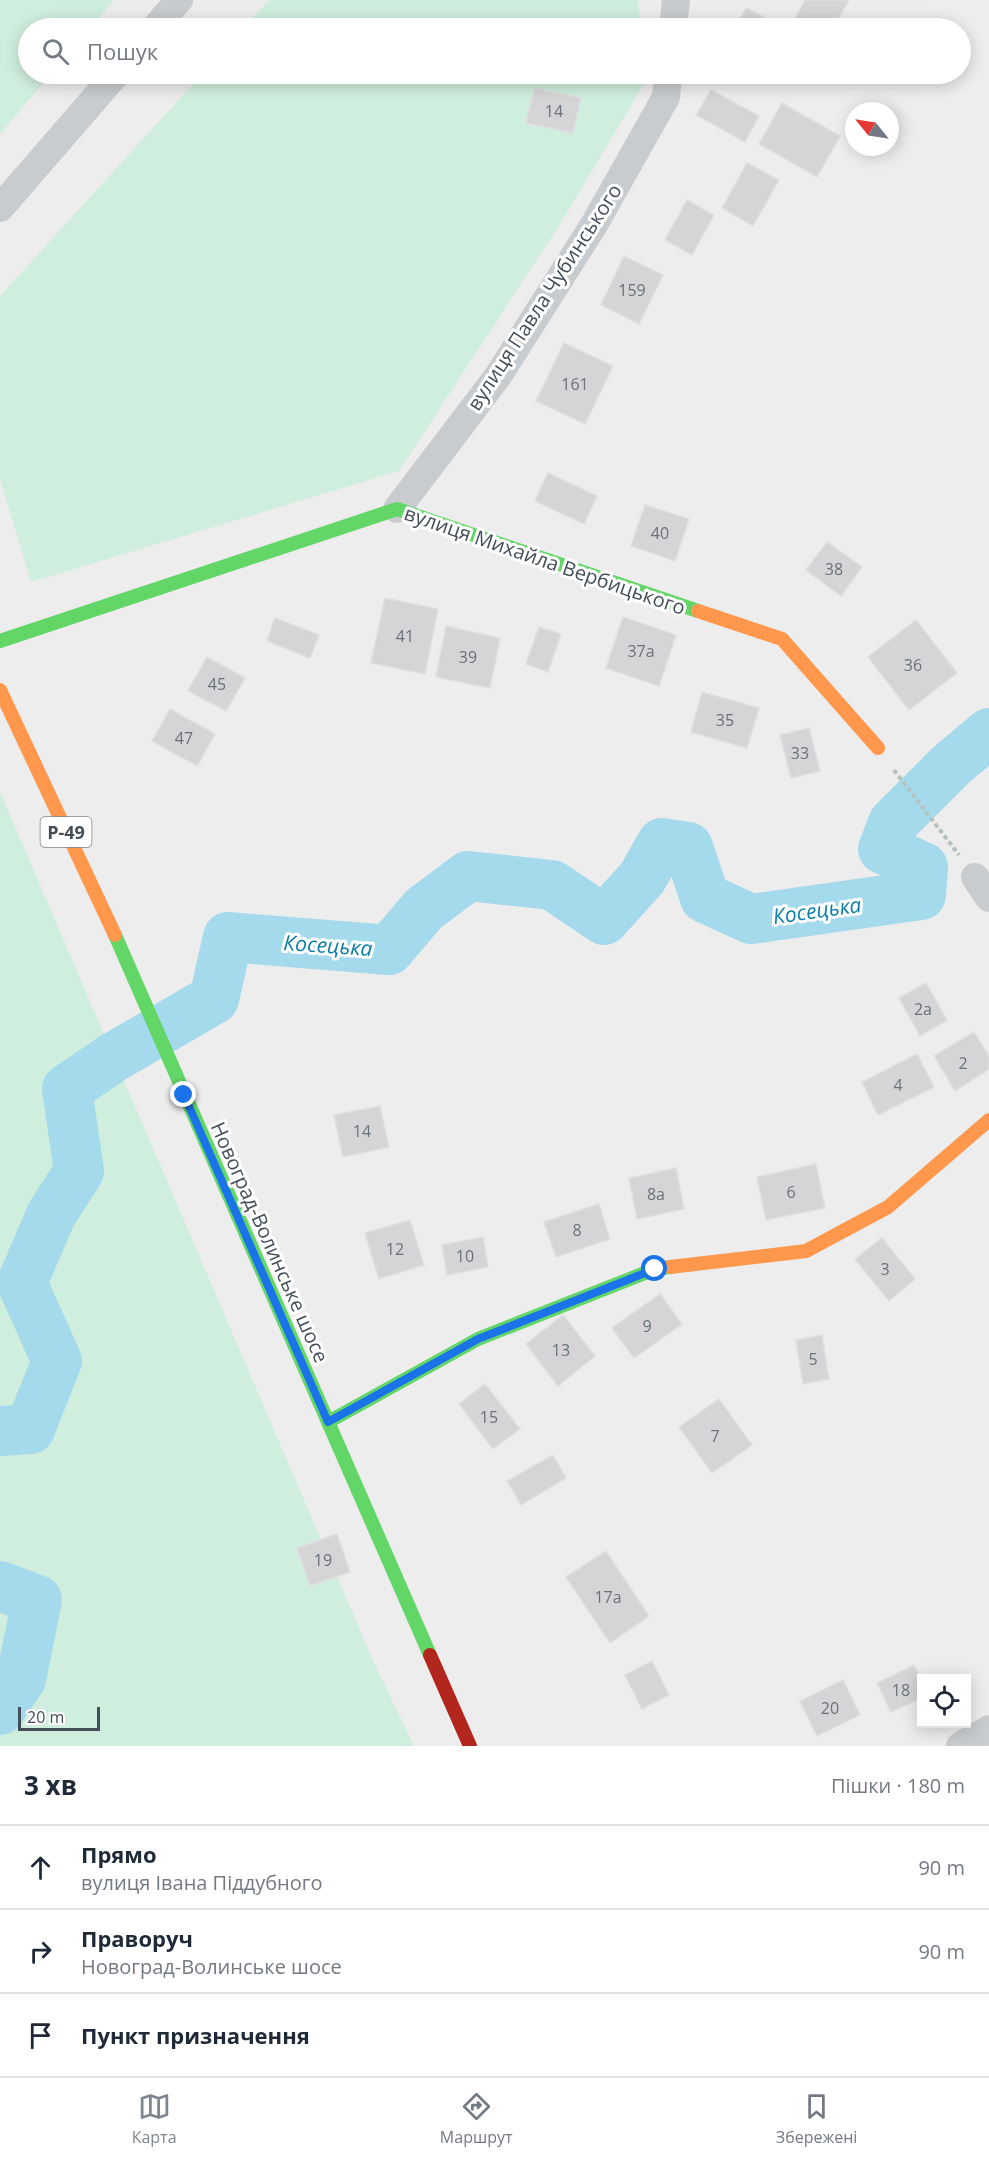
<!DOCTYPE html>
<html lang="uk">
<meta charset="utf-8">
<style>
body{margin:0;font-family:"Open Sans",sans-serif;background:#f2f2f3;color:#1f2937}
.controls{position:absolute;right:18px;bottom:18px;display:grid;overflow:hidden;border-radius:0px;box-shadow:0 3px 15px #0003}
.controls button{width:54px;height:54px;display:grid;place-items:center;padding:0;border:0;border-bottom:2px solid #e0e1e3;background:#fff;color:#1f2937;font:30px sans-serif}
.compass{position:absolute;left:845px;top:102px;width:54px;height:54px;border-radius:50%;background:#fff;box-shadow:0 3px 15px #0003;rotate:300deg}
.scale{position:absolute;left:18px;bottom:15px;width:82px;box-sizing:border-box;padding-left:6px;border:3px solid #444e59;border-top:0;font-size:16px;line-height:21px;white-space:nowrap;color:#444e59;-webkit-text-stroke:4px #fff;paint-order:stroke}
.stop{position:absolute;width:18px;height:18px;margin:-14px;border:4px solid #1a73e8;border-radius:50%;background:#fff}
.stop.end{background:#1a73e8;border-color:#fff;box-shadow:0 2px 6px #0008}
.list{margin:0;padding:0;list-style:none}
h2{display:flex;justify-content:space-between;align-items:center;height:78px;margin:0;padding:0 24px;font-size:26px}
h2 small{font-size:20px;font-weight:400;color:#747a83}
.list li{display:grid;grid-template-columns:39px 1fr auto;gap:18px;align-items:center;box-sizing:border-box;height:84px;padding:0 24px;border-top:2px solid #e0e1e3}
.list b{display:block;font-size:22px;white-space:nowrap}
.list p{margin:0;font-size:20px;white-space:nowrap;color:#747a83}
.list em{font-size:20px;font-style:normal;color:#747a83}
.icon{flex:none;width:33px;height:33px;fill:none;stroke:currentColor;stroke-width:2;stroke-linecap:round;stroke-linejoin:round}
.map{position:relative;flex:none;width:989px;height:1746px;overflow:hidden}
.search{position:absolute;background:#fff;box-shadow:0 3px 15px #0003;left:18px;right:18px;top:18px;height:66px;display:flex;align-items:center;gap:15px;box-sizing:border-box;padding:0 21px;border-radius:33px;color:#747a83;font-size:22px}
.sheet{height:330px;background:#fff}
nav{display:flex;justify-content:space-around;align-items:center;box-sizing:border-box;height:84px;border-top:2px solid #e0e1e3;background:#fff;font-size:16px;color:#747a83}
nav a{display:grid;justify-items:center;gap:3px}
nav .on{color:#80868d}
.map>svg:first-child{display:block}
.green{fill:#d0eedd}
.water{fill:#a4daec}
.lines{fill:none;stroke-linecap:round;stroke-linejoin:round}
.river{stroke:#a4daec;stroke-width:50}
.building{fill:#d5d5d7;stroke:#dfdfe0;stroke-width:1.5}
.path{stroke:#b6c2bf;stroke-width:4;stroke-dasharray:4.5 3;stroke-linecap:butt}
.street{stroke:#c9ccce;stroke-width:28}
.fast{stroke:#63d668;stroke-width:14}
.slow{stroke:#ff974d;stroke-width:14}
.jam{stroke:#b3261e;stroke-width:14}
.route{stroke:#1a73e8;stroke-width:8}
.labels{text-anchor:middle;dominant-baseline:central;stroke-width:6;stroke-linejoin:round;paint-order:stroke}
.number-label{font-size:16px;fill:#6a717a}
.shield{fill:#fff;stroke:#7c838b;stroke-width:1.5}
.shield-label{font-size:18px;font-weight:bold;fill:#444e59}
.street-label{font-size:20px;fill:#444e59;stroke:#fff}
.water-label{font-size:21px;font-style:italic;fill:#0a7fa6;stroke:#fff}
</style>
<div class="map">
<svg width="989" height="1746" viewBox="0 0 989 1746">
<rect width="100%" height="100%" fill="#eeeded"/>
<g class="green">
<polygon points="0,0 114,0 90,28 28,28 28,74 51,74 0,134"/>
<polygon points="269,0 638,0 641,28 243,28"/>
<polygon points="202,74 647,74 647,79 562,221 399,471 31,582 0,479 0,296"/>
<polygon points="0,792 375,1665 414,1746 0,1746"/>
</g>
<g class="water">
<polygon points="205,1004 212,1018 192,1028 171,1005"/>
<polygon points="101,1057 108,1078 50,1121 58,1087"/>
</g>
<g class="lines">
<g class="river">
<polyline points="0,1431 30,1429 57,1361 22,1283 51,1215 79,1171 67,1089 114,1057 214,999 228,937 389,950 424,909 468,876 552,885 604,920 642,878 662,843 688,847 705,898 751,919 921,895 923,867 883,849 893,823 951,765 989,733"/>
<polyline points="0,1586 37,1600 21,1679 0,1710"/>
</g>
</g>
<g class="building">
<polygon points="805,0 849,0 833,28 790,28"/>
<polygon points="746,8 774,22 771,28 739,28 736,27"/>
<polygon points="579,22 598,24 597,28 578,28"/>
<polygon points="534,88 581,98 573,133 526,123"/>
<polygon points="711,90 759,116 745,142 696,115"/>
<polygon points="782,103 840,136 817,177 759,144"/>
<polygon points="747,163 779,180 753,226 722,208"/>
<polygon points="687,200 714,215 692,255 665,240"/>
<polygon points="624,256 663,275 639,324 601,305"/>
<polygon points="564,343 613,366 585,424 536,401"/>
<polygon points="548,473 597,496 584,524 535,501"/>
<polygon points="645,505 689,519 675,561 631,546"/>
<polygon points="827,542 862,567 841,596 806,570"/>
<polygon points="385,598 438,609 425,674 371,663"/>
<polygon points="623,617 676,635 659,686 606,668"/>
<polygon points="275,618 319,635 310,658 267,641"/>
<polygon points="916,620 957,673 909,710 868,657"/>
<polygon points="446,626 500,638 490,688 436,677"/>
<polygon points="539,627 561,634 548,672 526,664"/>
<polygon points="207,657 245,678 226,711 188,691"/>
<polygon points="702,692 759,708 747,748 691,732"/>
<polygon points="170,709 215,734 197,766 152,741"/>
<polygon points="809,728 820,771 791,778 780,735"/>
<polygon points="926,983 947,1020 920,1036 899,998"/>
<polygon points="974,1032 989,1056 989,1069 955,1091 934,1056"/>
<polygon points="917,1054 934,1087 878,1115 862,1082"/>
<polygon points="380,1106 389,1147 343,1157 334,1115"/>
<polygon points="816,1164 825,1208 766,1220 757,1177"/>
<polygon points="676,1168 684,1209 637,1219 629,1178"/>
<polygon points="599,1204 610,1239 556,1257 544,1222"/>
<polygon points="410,1220 424,1265 379,1279 365,1233"/>
<polygon points="483,1237 488,1267 447,1275 442,1245"/>
<polygon points="882,1238 915,1279 889,1301 855,1259"/>
<polygon points="660,1294 682,1324 634,1358 612,1328"/>
<polygon points="563,1315 595,1356 558,1386 526,1344"/>
<polygon points="822,1335 829,1379 803,1384 796,1340"/>
<polygon points="485,1384 520,1429 493,1449 459,1404"/>
<polygon points="719,1399 752,1445 712,1473 679,1427"/>
<polygon points="553,1455 566,1478 521,1505 507,1481"/>
<polygon points="337,1534 350,1572 310,1586 297,1548"/>
<polygon points="606,1551 649,1616 610,1643 566,1577"/>
<polygon points="652,1661 669,1695 642,1709 625,1675"/>
<polygon points="914,1665 922,1681 922,1698 891,1712 877,1683"/>
<polygon points="843,1680 860,1715 817,1736 800,1701"/>
</g>
<g class="lines">
<polyline class="path" points="894,770 959,855"/>
<g class="street">
<polyline points="155,28 179,0"/>
<polyline points="673,28 676,0"/>
<polyline points="0,208 116,74"/>
<polyline points="397,509 498,376 595,223 666,97 668,74"/>
<polyline points="975,877 989,898"/>
<polyline points="960,1746 989,1729"/>
</g>
<g class="fast">
<polyline points="0,641 397,509 698,611"/>
<polyline points="115,935 430,1655"/>
<polyline points="328,1422 478,1339 655,1269 670,1267"/>
</g>
<g class="slow">
<polyline points="698,611 782,639 878,748"/>
<polyline points="0,690 115,935"/>
<polyline points="670,1267 806,1251 888,1207 989,1120"/>
</g>
<polyline class="jam" points="430,1655 470,1746"/>
</g>
<g class="lines">
<polyline class="route" points="184,1095 328,1422 478,1339 655,1269"/>
</g>
<g class="labels">
<g class="number-label">
<text x="554" y="111">14</text>
<text x="632" y="290">159</text>
<text x="575" y="384">161</text>
<text x="660" y="533">40</text>
<text x="834" y="569">38</text>
<text x="405" y="636">41</text>
<text x="641" y="651">37а</text>
<text x="468" y="657">39</text>
<text x="913" y="665">36</text>
<text x="217" y="684">45</text>
<text x="725" y="720">35</text>
<text x="184" y="738">47</text>
<text x="800" y="753">33</text>
<text x="923" y="1009">2а</text>
<text x="963" y="1063">2</text>
<text x="898" y="1085">4</text>
<text x="362" y="1131">14</text>
<text x="791" y="1192">6</text>
<text x="656" y="1194">8а</text>
<text x="577" y="1230">8</text>
<text x="395" y="1249">12</text>
<text x="465" y="1256">10</text>
<text x="885" y="1269">3</text>
<text x="647" y="1326">9</text>
<text x="561" y="1350">13</text>
<text x="813" y="1359">5</text>
<text x="489" y="1417">15</text>
<text x="715" y="1436">7</text>
<text x="323" y="1560">19</text>
<text x="608" y="1597">17а</text>
<text x="901" y="1690">18</text>
<text x="830" y="1708">20</text>
</g>
<rect class="shield" x="40.5" y="817" width="51" height="30" rx="4.5"/>
<g class="shield-label">
<text x="66" y="832">Р-49</text>
</g>
<g class="street-label">
<text transform="translate(544 297) rotate(-57)">вулиця Павла Чубинського</text>
<text transform="translate(545 560) rotate(19)">вулиця Михайла Вербицького</text>
<text transform="translate(270 1242) rotate(66)">Новоград-Волинське шосе</text>
</g>
<g class="water-label">
<text transform="translate(817 910) rotate(-8)">Косецька</text>
<text transform="translate(328 945) rotate(4)">Косецька</text>
</g>
</g>
</svg>
<div class="controls">
<button><svg class="icon" aria-label="locate" viewBox="0 0 24 24"><circle cx="12" cy="12" r="6"/><path d="M12 2v4M12 18v4M2 12h4M18 12h4"/></svg></button>
</div>
<svg class="compass" viewBox="-18 -18 36 36"><path d="M0-13l5 13h-10z" fill="#e53935"/><path d="M0 13l5-13h-10z" fill="#747a83"/></svg>
<div class="scale">20 m</div>
<div class="stop" style="left:655px;top:1269px"></div>
<div class="stop end" style="left:184px;top:1095px"></div>
<div class="search"><svg class="icon" aria-label="search" viewBox="0 0 24 24"><circle cx="10" cy="10" r="6"/><path d="M15 15l6 6"/></svg>Пошук</div>
</div>
<section class="sheet">
<h2>3 хв<small>Пішки · 180 m</small></h2>
<ul class="list">
<li><svg class="icon" aria-label="ahead" viewBox="0 0 24 24"><path d="M12 20V5M6 11l6-6 6 6"/></svg><div><b>Прямо</b><p>вулиця Івана Піддубного</p></div><em>90 m</em></li>
<li><svg class="icon" aria-label="right" viewBox="0 0 24 24"><path d="M7 20v-9h11M14 6l5 5-5 5"/></svg><div><b>Праворуч</b><p>Новоград-Волинське шосе</p></div><em>90 m</em></li>
<li><svg class="icon" aria-label="arrive" viewBox="0 0 24 24"><path d="M6 21V4h12l-3 4 3 4H6"/></svg><div><b>Пункт призначення</b></div></li>
</ul>
</section>
<nav>
<a class="on"><svg class="icon" aria-label="map" viewBox="0 0 24 24"><path d="M3 6l6-2 6 2 6-2v14l-6 2-6-2-6 2zM9 4v14M15 6v14"/></svg>Карта</a>
<a><svg class="icon" aria-label="directions" viewBox="0 0 24 24"><path d="M12 3l9 9-9 9-9-9zM9 14v-3h6M13 9l2 2-2 2"/></svg>Маршрут</a>
<a><svg class="icon" aria-label="saved" viewBox="0 0 24 24"><path d="M7 4h10v16l-5-4-5 4z"/></svg>Збережені</a>
</nav>
